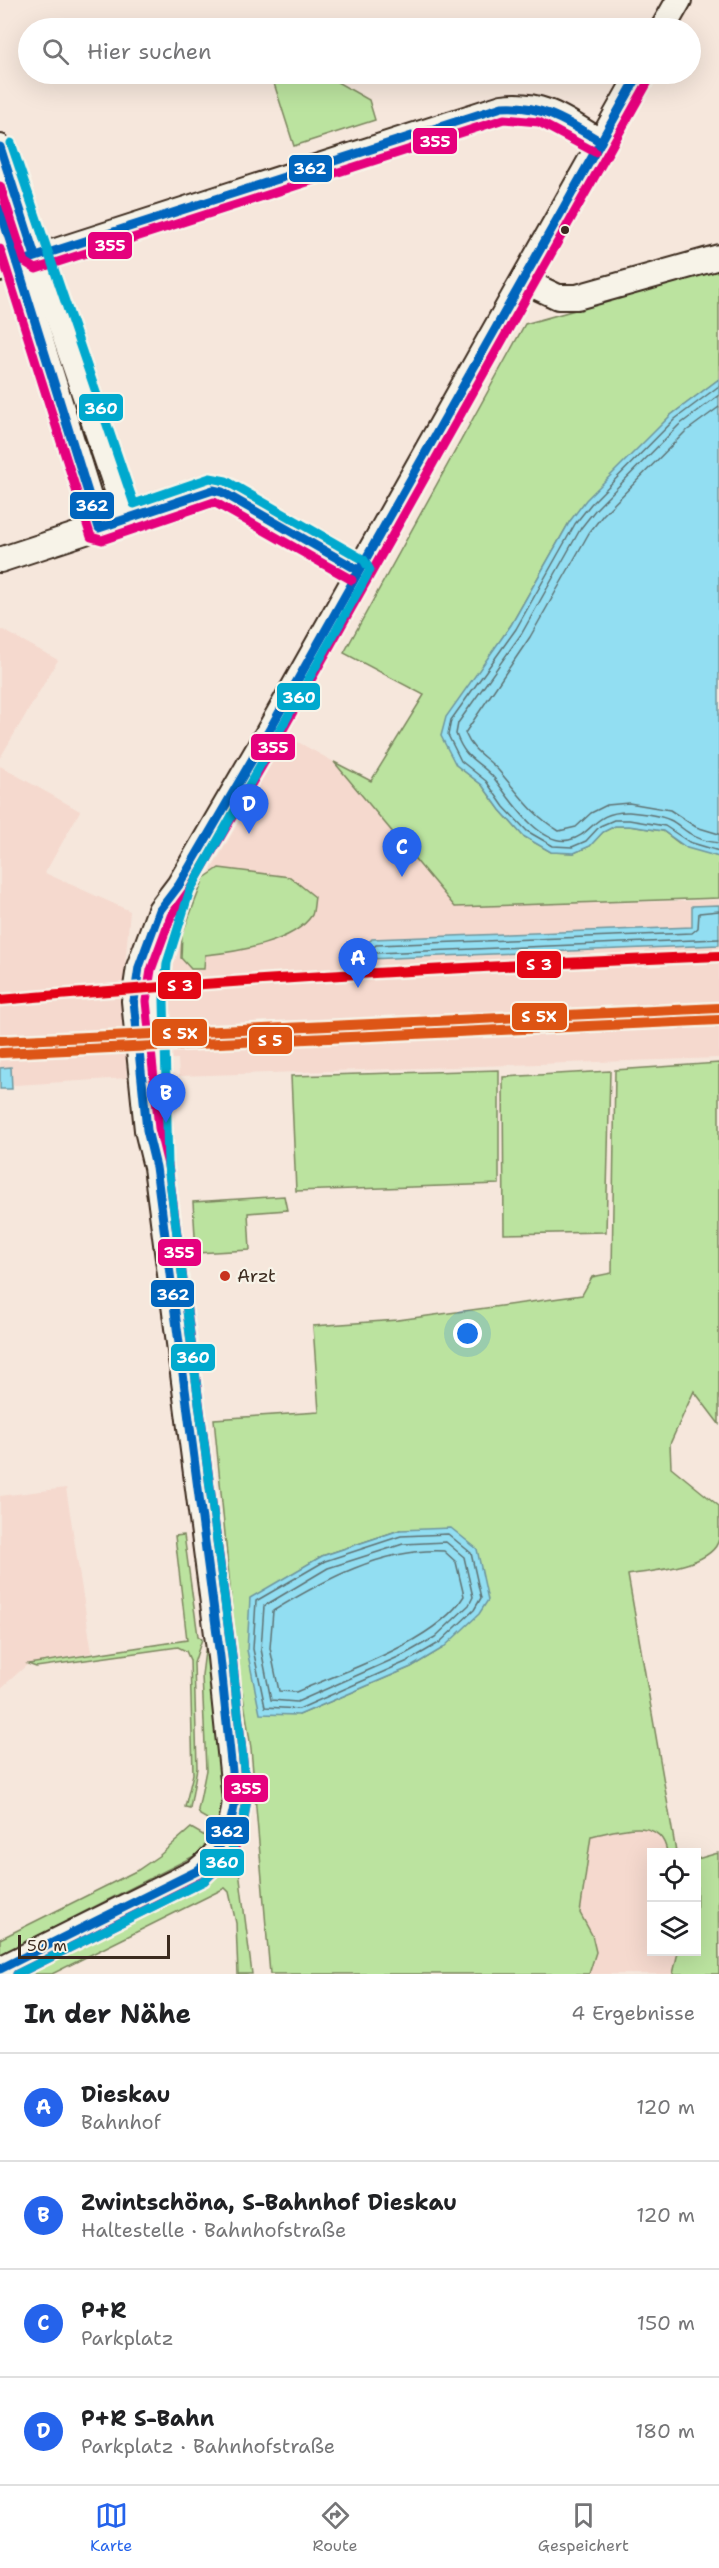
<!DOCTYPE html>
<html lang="de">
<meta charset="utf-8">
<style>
body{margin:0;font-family:"Shantell Sans",sans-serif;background:#f2f2f2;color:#202124}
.controls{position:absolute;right:18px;bottom:18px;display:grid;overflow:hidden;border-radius:0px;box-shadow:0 6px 24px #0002}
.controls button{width:54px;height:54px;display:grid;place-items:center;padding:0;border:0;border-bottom:2px solid #e0e0e0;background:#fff;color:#202124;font:30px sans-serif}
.scale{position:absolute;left:18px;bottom:15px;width:152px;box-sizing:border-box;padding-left:6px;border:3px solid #3b2a1e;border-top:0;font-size:16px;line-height:21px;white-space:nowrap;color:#3b2a1e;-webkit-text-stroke:4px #f7f3e8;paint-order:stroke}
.you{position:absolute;left:468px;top:1334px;width:21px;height:21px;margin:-15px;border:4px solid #fff;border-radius:50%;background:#1a73e8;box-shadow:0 0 0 9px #1a73e833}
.badge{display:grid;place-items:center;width:39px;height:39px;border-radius:50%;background:#2563eb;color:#fff;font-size:20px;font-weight:700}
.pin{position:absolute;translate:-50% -50px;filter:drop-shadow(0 2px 3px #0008)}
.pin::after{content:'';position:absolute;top:32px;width:21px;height:18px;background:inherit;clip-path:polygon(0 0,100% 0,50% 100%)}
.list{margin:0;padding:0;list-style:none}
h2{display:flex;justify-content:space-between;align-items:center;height:78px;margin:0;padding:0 24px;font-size:26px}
h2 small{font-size:20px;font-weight:400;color:#757577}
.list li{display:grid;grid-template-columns:39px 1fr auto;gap:18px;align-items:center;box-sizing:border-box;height:108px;padding:0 24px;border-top:2px solid #e0e0e0}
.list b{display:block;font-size:22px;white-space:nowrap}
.list p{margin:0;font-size:20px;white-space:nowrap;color:#757577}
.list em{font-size:20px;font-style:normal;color:#757577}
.icon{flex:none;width:33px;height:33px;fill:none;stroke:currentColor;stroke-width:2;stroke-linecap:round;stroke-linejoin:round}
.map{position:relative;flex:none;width:719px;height:1974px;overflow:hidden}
.search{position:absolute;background:#fff;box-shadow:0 6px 24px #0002;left:18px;right:18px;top:18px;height:66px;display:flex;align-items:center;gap:15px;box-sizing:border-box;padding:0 21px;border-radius:33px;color:#757577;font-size:22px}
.sheet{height:510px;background:#fff}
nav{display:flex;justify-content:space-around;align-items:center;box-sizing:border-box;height:84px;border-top:2px solid #e0e0e0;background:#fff;font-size:16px;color:#757577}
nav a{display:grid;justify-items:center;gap:3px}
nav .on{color:#2563eb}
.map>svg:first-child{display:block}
.built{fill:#f5d9ce}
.green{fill:#bbe39f;stroke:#7b865e;stroke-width:1.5;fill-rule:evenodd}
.water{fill:#92def2;stroke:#6f969d;stroke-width:1.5}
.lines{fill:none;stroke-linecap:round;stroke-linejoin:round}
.shore{stroke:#5e7273;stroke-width:1.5}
.minor-casing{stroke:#3b2a1e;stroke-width:28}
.minor{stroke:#f7f3e8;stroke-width:24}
.bus-1-casing{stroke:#f7f3e8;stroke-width:14}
.bus-2-casing{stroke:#f7f3e8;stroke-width:14}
.bus-3-casing{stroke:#f7f3e8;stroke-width:14}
.bus-1{stroke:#0065bd;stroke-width:9}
.bus-2{stroke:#e5007d;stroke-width:9}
.bus-3{stroke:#00a9ce;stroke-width:9}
.rail-1-casing{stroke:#f7f3e8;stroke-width:15}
.rail-2-casing{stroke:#f7f3e8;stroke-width:15}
.rail-3-casing{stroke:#f7f3e8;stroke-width:15}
.rail-1{stroke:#e30614;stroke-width:10}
.rail-2{stroke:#dd5413;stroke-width:10}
.rail-3{stroke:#dd5413;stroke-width:10}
.bus-dot{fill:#3b2a1e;stroke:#f7f3e8;stroke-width:2}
.poi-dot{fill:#c8321e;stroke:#f7f3e8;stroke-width:2}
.labels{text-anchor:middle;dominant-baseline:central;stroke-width:4.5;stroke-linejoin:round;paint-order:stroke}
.poi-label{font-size:18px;fill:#3b2a1e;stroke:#f7f3e8;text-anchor:start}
.line-badge{stroke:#f7f3e8;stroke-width:2}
.badge-label{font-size:16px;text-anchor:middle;font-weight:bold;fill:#fff}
</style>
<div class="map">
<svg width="719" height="1974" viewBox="0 0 719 1974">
<rect width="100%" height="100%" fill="#f6e7dc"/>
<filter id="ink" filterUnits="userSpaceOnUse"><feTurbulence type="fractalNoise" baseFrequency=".0167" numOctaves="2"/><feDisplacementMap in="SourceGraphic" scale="12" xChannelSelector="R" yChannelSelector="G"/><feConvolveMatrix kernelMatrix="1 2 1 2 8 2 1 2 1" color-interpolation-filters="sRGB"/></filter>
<g filter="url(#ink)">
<g class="built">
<polygon points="3,630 58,660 0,758 0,631"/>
<polygon points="287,736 334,762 455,907 719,900 719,1058 179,1076 178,1059 126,1061 127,1078 0,1086 0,766 80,811 45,873 130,911 124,975 168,971 204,883"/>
<polygon points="66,1488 92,1653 28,1664 0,1689 0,1496"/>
<polygon points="640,1826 655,1831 667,1848 667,1852 652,1852 652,1952 678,1952 673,1974 589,1974 596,1952 580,1913 591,1836"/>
</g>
<g class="green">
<polygon points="271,74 328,74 330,78 369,100 375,120 294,146"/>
<polygon points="719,270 719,379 671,415 570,521 511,625 481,669 456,765 482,785 500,810 523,836 551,852 574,853 590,846 603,832 615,826 629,826 663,831 679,843 719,857 719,898 455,907 334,762 371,781 424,695 344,653 525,324"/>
<path d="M219,868L290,877L315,897C314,902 314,910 312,915C294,943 235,952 205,955L204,969H191L181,958L182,935L204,878Z"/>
<path d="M719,1063V1424L694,1391L670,1444L671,1467L719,1506C719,1516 719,1529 719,1539C713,1567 650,1571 628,1575L676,1852H667C661,1814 616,1831 591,1836L580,1913L592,1935L596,1952L589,1974H270L251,1748L236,1649L214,1419L319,1412L313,1326L398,1320L582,1295L592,1277L612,1273L615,1070ZM400,1530L443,1648L411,1667L299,1715L250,1599L322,1556Z"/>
<polygon points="499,1070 499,1184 296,1191 291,1076"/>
<polygon points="610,1071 606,1232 504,1234 503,1077"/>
<polygon points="284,1196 287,1210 248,1213 250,1250 196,1253 193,1202"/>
<polygon points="184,1535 198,1636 202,1639 194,1663 197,1768 190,1808 185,1807 193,1774 190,1660 186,1651 178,1647 36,1667 28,1664 187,1640 175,1536"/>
<polygon points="208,1628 224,1804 220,1821 214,1823 200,1815 198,1810 206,1770 202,1675"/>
<polygon points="191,1828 205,1836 207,1843 196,1855 0,1955 0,1939 138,1870 160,1855"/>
<polygon points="718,1853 719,1974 673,1974 678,1952 696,1952 697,1859"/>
<polygon points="233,1862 239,1871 252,1974 238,1974 236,1923 229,1892 225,1888 52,1974 14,1974 218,1872"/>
</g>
<g class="water">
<polygon points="719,379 719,857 687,848 663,831 629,826 615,826 603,832 590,846 574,853 551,852 523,836 500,810 482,785 456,765 441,736 446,717 511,625 570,521 586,500 671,415"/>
<polygon points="719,905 719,945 368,959 366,945 372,939 692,927 692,906"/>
<polygon points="11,1067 12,1089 0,1089 0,1068"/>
<polygon points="451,1528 477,1549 488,1600 479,1614 443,1648 411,1667 299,1715 260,1714 247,1650 250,1598 322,1556 400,1530"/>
</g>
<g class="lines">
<g class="shore">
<polyline points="719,386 675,419 591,504 575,524 516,629 451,720 448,735 461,761 486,781 504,807 527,831 553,846 572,847 586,841 600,826 614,820 629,820 665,826 689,842 719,851"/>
<path d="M719,395L679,425L596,509L581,528L522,633L458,723L456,734C467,763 478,759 494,778C509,798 539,846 569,840C593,835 593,811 629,812C641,813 659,815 670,820C677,823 682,829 689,833C697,839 710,842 719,843"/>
<path d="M719,407L685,432L603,515L589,533L530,637L465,733C474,754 486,756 499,771C521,796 530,813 559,831L576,827L591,813L607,805L629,803L670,810L696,827L719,834"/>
<polyline points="719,911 699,913 698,928 692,933 376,945 373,948 376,953 719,939"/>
<polygon points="448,1534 471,1553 481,1598 474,1610 439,1643 408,1661 299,1709 265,1707 253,1649 256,1601 325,1561 401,1536"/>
<polygon points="446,1542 464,1557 473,1597 469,1605 435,1637 405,1654 297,1702 271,1700 261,1649 264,1606 328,1568 403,1544"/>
<path d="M444,1551L456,1562L464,1596C437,1641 343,1672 296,1692L279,1691L270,1648L273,1611C324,1580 382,1548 444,1551Z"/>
</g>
<g class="minor-casing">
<g id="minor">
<polyline points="663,28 679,0"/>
<polyline points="0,147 127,519"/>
<polyline points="0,209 99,528"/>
<path d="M0,269L502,107C544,101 567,122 601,142"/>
<polyline points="524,281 558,297 577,297 719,257"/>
<polyline points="0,560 213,490 222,492 358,570"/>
<polyline points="154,1068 152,1000 156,959"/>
<path d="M0,1969L197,1871C223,1851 232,1832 235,1800L220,1657L156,1167L147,1130L134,1001L139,967L160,910L179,885L266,736L639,74"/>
</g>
</g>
<use href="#minor" class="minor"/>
<g class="bus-1-casing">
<g id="bus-1">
<polyline points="0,147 35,256"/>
<polyline points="0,209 99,528 213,490 222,492 358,570"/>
<path d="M17,263L502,107C541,104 568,122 601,142"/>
<path d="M0,1969L197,1871C221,1851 231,1830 235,1800L220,1657L156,1167L147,1130L134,1001L139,967L160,910L179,885L266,736L639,74"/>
</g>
</g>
<g class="bus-2-casing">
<g id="bus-2">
<polyline points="0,186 25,262 36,269 504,119 539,122 595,152"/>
<polyline points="0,249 91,537 102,540 214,502 352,580"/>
<polyline points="17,1974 205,1880 223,1863 236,1845 243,1824 247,1799 232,1655 168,1165 159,1128 146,1001 151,970 171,916 189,891 276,742 649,80"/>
</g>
</g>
<g class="bus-3-casing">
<polyline id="bus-3" points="11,143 134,504 210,478 226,481 364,560 370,570 190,890 167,963 164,1000 168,1166 232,1656 247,1799 243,1824 229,1856 204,1881 17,1974"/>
</g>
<use href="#bus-1" class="bus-1"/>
<use href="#bus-2" class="bus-2"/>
<use href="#bus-3" class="bus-3"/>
<g class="rail-1-casing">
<path id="rail-1" d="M0,1000C239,979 479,966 719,956"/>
</g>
<g class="rail-2-casing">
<polyline id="rail-2" points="0,1041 719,1008"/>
</g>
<g class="rail-3-casing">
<polyline id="rail-3" points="1,1053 719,1020"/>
</g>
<use href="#rail-1" class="rail-1"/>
<use href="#rail-2" class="rail-2"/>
<use href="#rail-3" class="rail-3"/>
</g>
</g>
<circle class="bus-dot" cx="565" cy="230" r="5"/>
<circle class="poi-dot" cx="225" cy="1276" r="6"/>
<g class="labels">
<g class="poi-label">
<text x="237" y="1276">Arzt</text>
</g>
</g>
<g class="line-badge">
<rect x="412" y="127" width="46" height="28" rx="6" fill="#e5007d"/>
<rect x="288" y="154" width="45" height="29" rx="6" fill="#0065bd"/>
<rect x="87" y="231" width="46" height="29" rx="6" fill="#e5007d"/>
<rect x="78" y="393" width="46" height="29" rx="6" fill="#00a9ce"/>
<rect x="69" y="491" width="46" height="29" rx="6" fill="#0065bd"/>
<rect x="276" y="682" width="45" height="29" rx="6" fill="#00a9ce"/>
<rect x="250" y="733" width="46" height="28" rx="6" fill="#e5007d"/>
<rect x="516" y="950" width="46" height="29" rx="6" fill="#e30614"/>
<rect x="157" y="971" width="45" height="29" rx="6" fill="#e30614"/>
<rect x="511" y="1002" width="57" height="29" rx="6" fill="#dd5413"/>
<rect x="151" y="1018" width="57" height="29" rx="6" fill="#dd5413"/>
<rect x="248" y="1026" width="45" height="29" rx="6" fill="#dd5413"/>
<rect x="157" y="1238" width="45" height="29" rx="6" fill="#e5007d"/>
<rect x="150" y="1279" width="45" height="29" rx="6" fill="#0065bd"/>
<rect x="170" y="1343" width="46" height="29" rx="6" fill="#00a9ce"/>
<rect x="223" y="1774" width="46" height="29" rx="6" fill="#e5007d"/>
<rect x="205" y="1816" width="45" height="29" rx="6" fill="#0065bd"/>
<rect x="199" y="1848" width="46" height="29" rx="6" fill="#00a9ce"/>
</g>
<g class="badge-label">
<text x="435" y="147">355</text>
<text x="310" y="174">362</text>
<text x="110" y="251">355</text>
<text x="101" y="414">360</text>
<text x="92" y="511">362</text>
<text x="299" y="703">360</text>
<text x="273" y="753">355</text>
<text x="539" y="970">S 3</text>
<text x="180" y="991">S 3</text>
<text x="539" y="1022">S 5X</text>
<text x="180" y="1039">S 5X</text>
<text x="270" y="1046">S 5</text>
<text x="179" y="1258">355</text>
<text x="173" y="1300">362</text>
<text x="193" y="1363">360</text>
<text x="246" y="1794">355</text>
<text x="227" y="1837">362</text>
<text x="222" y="1868">360</text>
</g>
</svg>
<div class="controls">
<button><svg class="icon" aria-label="locate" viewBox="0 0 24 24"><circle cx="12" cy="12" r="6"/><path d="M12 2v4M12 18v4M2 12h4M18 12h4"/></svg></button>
<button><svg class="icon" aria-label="layers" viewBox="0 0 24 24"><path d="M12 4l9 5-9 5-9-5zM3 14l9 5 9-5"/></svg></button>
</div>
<div class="scale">50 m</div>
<div class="you"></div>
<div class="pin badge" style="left:358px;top:988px">A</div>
<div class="pin badge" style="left:166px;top:1123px">B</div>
<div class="pin badge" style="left:402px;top:877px">C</div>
<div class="pin badge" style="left:249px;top:834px">D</div>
<div class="search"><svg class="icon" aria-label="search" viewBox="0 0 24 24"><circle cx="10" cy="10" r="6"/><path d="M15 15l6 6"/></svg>Hier suchen</div>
</div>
<section class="sheet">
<h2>In der Nähe<small>4 Ergebnisse</small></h2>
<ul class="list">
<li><span class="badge">A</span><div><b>Dieskau</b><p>Bahnhof</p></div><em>120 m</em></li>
<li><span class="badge">B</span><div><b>Zwintschöna, S-Bahnhof Dieskau</b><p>Haltestelle · Bahnhofstraße</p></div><em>120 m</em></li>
<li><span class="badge">C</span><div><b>P+R</b><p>Parkplatz</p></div><em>150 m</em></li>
<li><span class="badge">D</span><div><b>P+R S-Bahn</b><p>Parkplatz · Bahnhofstraße</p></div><em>180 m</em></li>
</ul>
</section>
<nav>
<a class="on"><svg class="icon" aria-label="map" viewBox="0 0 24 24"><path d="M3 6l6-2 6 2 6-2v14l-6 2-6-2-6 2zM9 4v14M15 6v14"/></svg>Karte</a>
<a><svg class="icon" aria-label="directions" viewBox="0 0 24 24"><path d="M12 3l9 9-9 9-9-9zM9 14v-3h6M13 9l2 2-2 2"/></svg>Route</a>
<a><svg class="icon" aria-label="saved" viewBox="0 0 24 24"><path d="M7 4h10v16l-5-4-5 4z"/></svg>Gespeichert</a>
</nav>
